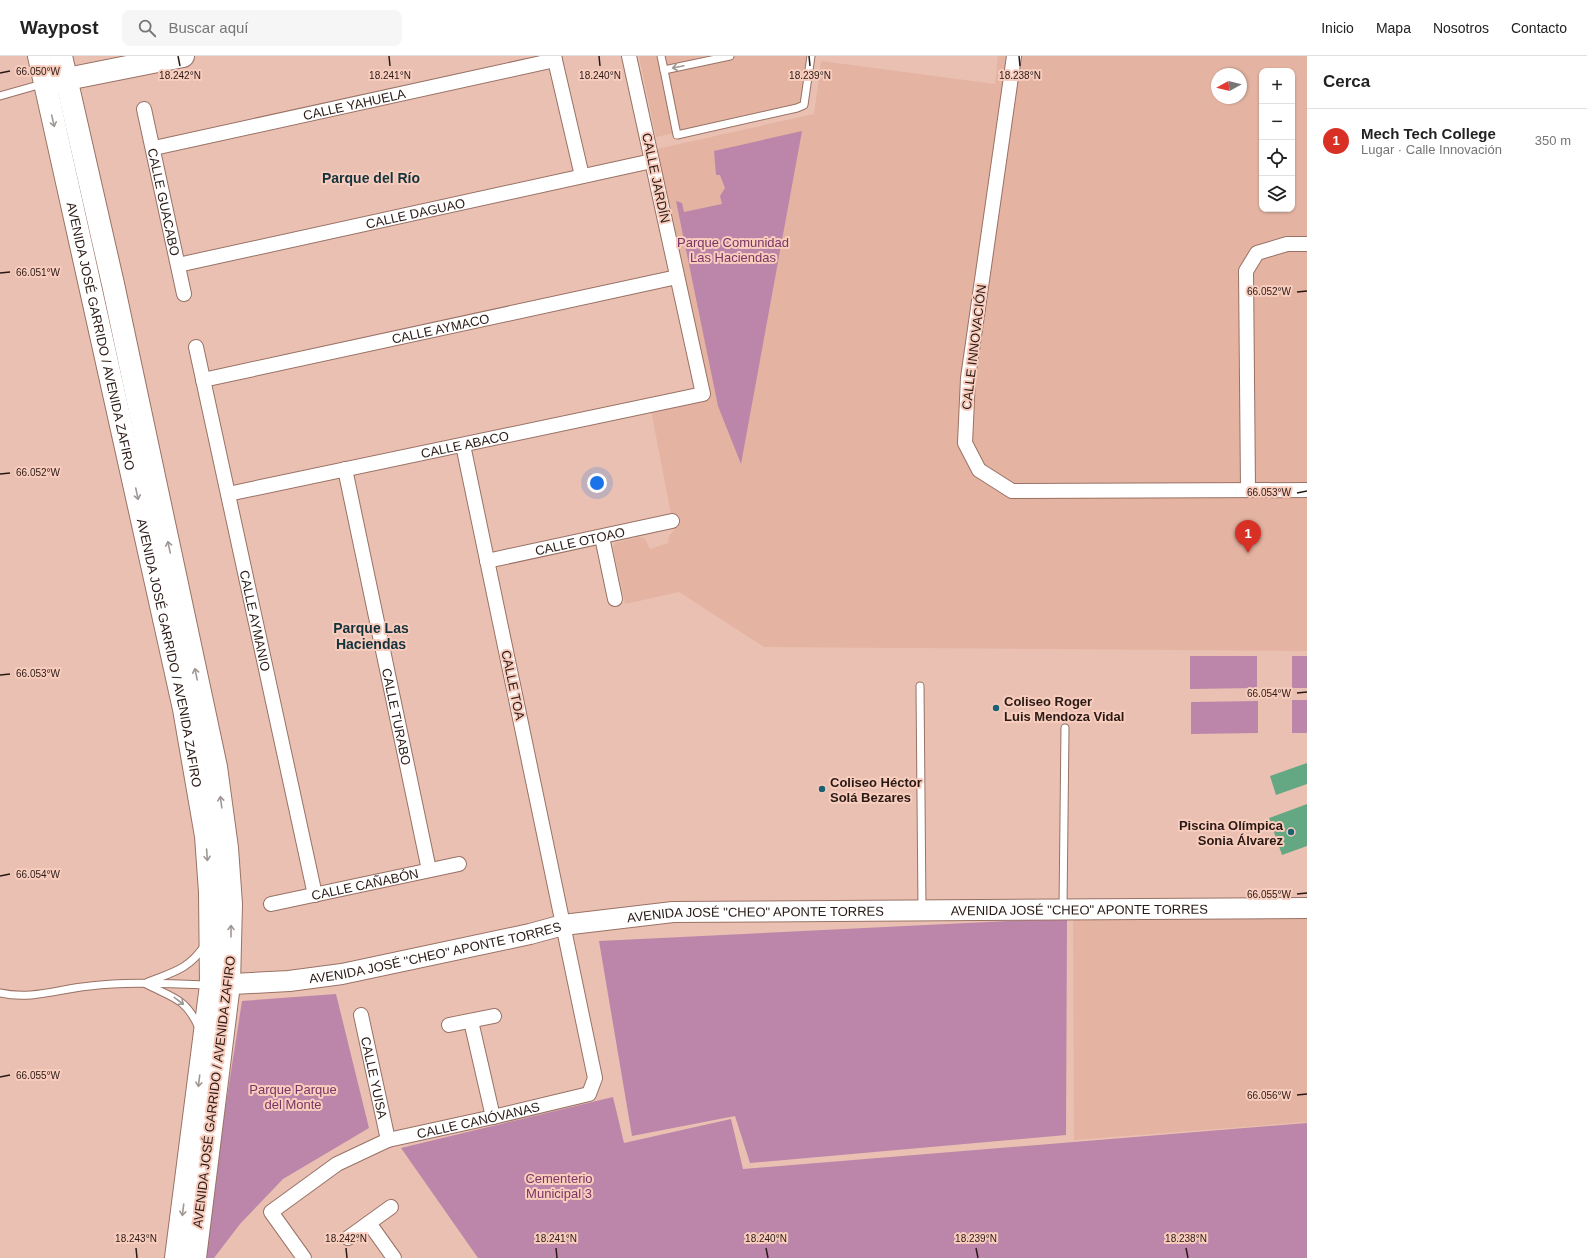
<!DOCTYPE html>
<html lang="es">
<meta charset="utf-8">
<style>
body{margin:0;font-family:Helvetica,sans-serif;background:#f6f6f6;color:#222}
.controls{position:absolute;right:12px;top:12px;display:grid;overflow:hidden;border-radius:8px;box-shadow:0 1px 3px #0004}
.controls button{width:36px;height:36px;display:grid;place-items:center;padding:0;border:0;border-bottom:1px solid #e0e0e0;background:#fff;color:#222;font:20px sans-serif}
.compass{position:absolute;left:1211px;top:12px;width:36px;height:36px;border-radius:50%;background:#fff;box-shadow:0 1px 3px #0004;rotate:262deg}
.you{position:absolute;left:597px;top:427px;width:14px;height:14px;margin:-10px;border:3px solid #fff;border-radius:50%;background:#1a73e8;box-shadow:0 0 0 6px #1a73e833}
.badge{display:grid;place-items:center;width:26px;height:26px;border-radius:50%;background:#d93025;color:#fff;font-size:13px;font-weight:700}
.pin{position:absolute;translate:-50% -33px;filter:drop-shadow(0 1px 2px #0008)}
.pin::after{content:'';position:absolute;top:21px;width:14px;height:12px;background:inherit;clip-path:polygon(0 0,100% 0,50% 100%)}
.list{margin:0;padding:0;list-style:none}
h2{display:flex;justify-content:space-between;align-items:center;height:52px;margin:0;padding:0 16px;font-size:17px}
h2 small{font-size:13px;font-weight:400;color:#767676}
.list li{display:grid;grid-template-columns:26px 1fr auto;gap:12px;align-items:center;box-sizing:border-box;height:64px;padding:0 16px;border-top:1px solid #e0e0e0}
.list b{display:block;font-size:15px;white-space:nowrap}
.list p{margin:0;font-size:13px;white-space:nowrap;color:#767676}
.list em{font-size:13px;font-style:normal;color:#767676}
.icon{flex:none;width:22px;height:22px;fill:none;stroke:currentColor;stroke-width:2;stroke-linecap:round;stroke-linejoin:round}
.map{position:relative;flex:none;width:1307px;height:1202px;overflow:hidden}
header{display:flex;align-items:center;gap:24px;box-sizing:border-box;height:56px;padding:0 20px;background:#fff;border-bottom:1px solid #e0e0e0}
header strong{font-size:19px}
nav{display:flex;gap:22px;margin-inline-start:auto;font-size:14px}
.search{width:280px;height:36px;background:#f6f6f6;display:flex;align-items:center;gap:10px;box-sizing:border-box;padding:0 14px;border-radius:8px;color:#767676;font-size:15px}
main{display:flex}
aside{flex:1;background:#fff}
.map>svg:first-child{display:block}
.built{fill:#e4b3a2;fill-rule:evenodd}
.green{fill:#bb86a9}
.water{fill:#64a783}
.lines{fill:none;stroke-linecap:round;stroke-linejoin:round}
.lane-casing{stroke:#997265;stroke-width:9}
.street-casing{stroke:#997265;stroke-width:16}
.secondary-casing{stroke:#997265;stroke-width:22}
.primary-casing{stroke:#997265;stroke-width:24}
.lane{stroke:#fff;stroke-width:7}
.street{stroke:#fff;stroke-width:14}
.secondary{stroke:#fff;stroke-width:20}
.primary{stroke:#fff;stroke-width:22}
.oneway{stroke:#9f9895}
.ticks{fill:none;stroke:#291914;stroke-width:1.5}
.poi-dot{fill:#1c6073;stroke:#f8cdbe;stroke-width:1.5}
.labels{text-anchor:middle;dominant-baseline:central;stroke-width:4;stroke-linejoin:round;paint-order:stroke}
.street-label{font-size:13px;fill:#291914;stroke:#f8cdbe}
.park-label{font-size:13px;fill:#7a3466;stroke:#f8cdbe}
.poi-label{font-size:13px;font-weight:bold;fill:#291914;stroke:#f8cdbe;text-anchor:start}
.neighbourhood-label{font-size:14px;font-weight:bold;fill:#13323c;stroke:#f8cdbe}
.ticks-label{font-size:10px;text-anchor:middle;fill:#291914;stroke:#f8cdbe;stroke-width:4;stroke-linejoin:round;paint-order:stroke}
</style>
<header>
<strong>Waypost</strong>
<div class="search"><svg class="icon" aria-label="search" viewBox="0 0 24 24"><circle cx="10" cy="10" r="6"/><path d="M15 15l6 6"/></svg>Buscar aquí</div>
<nav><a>Inicio</a><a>Mapa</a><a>Nosotros</a><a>Contacto</a></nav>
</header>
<main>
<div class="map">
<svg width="1307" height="1202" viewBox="0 0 1307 1202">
<rect width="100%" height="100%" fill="#eac0b2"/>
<g class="built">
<polygon points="639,0 813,0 805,49 656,81"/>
<path d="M998,0H1307V595L764,591L679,536L625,548L613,491L615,487L639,481L645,483L650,493L668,487L669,480L674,474L650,349L701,339L648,95L814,58L821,5L995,28ZM1262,15H1292V153H1262ZM1217,18H1241V42H1217Z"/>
<polygon points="1307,854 1307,1066 1074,1084 1073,855"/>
</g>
<g class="green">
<polygon points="802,75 741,408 718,350 676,145 682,147 684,156 722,148 720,140 725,132 720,119 716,119 714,95"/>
<polygon points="1190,600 1257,600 1257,632 1190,633"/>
<rect x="1292" y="600" width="15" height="32"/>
<rect x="1292" y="644" width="15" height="33"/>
<polygon points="1258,645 1258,677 1191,678 1191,646"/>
<polygon points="1067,862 1066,1079 750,1107 735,1060 632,1080 599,885"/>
<polygon points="336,938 369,1072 283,1123 240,1168 214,1202 202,1202 242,945"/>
<polygon points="613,1041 624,1087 731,1063 743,1113 1307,1067 1307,1202 478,1202 401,1092"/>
</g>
<g class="water">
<polygon points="1307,707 1307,728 1276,739 1270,720"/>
<polygon points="1307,748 1307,790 1282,799 1269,762"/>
</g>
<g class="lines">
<g class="lane-casing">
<g id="lane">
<polyline points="661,0 664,14 730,0"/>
<polyline points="664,14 677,79 797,52 804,49 811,0"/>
<polyline points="0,40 42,28"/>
<polyline points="920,630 922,853"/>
<polyline points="1063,852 1065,672"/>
<path d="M148,926C174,916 189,913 205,889"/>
<path d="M146,928C173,942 186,942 199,972"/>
<path d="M0,937C31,944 59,933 90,930C129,925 170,928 209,929"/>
</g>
</g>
<g class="street-casing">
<g id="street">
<polyline points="554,0 582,120"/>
<polyline points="1014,0 968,322 965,387 979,414 1012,435 1307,434"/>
<path id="s1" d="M144,53L184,238"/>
<path id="s2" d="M154,92L555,4"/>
<path id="s3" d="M178,209L652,105"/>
<path id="s4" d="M196,291L315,839"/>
<path id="s5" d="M203,324L677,221"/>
<path id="s6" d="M345,413L429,814"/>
<polyline points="1248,433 1246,215 1257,197 1287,188 1307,188"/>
<path id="s7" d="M228,438L703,338L629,0"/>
<polyline points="602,481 615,543"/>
<path id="s8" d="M487,505L672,465"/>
<path id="s9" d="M271,848L459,808"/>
<path id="s10" d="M361,959L388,1084"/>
<polyline points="471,965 493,1061"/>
<polyline points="449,969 494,960"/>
<polyline points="369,1167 394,1202"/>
<polyline points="348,1182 391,1151"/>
<path id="s11" d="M304,1202L271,1156L337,1108L388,1084L493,1061L589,1038L595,1022L463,389"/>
</g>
</g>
<g class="secondary-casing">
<g id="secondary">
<path id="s12" d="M214,929L289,925L342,918L530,878L563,869L673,856L1307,852"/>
</g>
</g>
<g class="primary-casing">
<g id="primary">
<path id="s13" d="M39,0L184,653L206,780L210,836L211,929L176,1202"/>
<polyline points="61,0 113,228 216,711 227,792 231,848 229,928 195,1202"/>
<polyline points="52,26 183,0"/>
</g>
</g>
<use href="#lane" class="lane"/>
<use href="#street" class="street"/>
<use href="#secondary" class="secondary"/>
<use href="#primary" class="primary"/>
</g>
<defs><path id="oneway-shaft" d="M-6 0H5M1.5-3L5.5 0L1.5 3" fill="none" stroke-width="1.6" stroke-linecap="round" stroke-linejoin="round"/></defs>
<g class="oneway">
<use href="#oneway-shaft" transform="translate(678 11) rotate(168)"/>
<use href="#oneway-shaft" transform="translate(53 65) rotate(77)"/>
<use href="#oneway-shaft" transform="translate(137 438) rotate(78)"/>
<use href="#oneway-shaft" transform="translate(169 491) rotate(-102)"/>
<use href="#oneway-shaft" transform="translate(196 618) rotate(-102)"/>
<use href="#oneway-shaft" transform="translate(221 746) rotate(-98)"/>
<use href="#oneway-shaft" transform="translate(207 799) rotate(86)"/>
<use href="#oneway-shaft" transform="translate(231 875) rotate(-90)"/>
<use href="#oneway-shaft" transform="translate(179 945) rotate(37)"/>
<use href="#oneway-shaft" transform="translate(199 1025) rotate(97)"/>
<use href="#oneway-shaft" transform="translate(183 1154) rotate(97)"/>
</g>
<path class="ticks" d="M178,0L180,10M389,0L390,10M599,0L600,10M809,0L810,10M1019,0L1020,10M0,17L10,15M0,217L10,216M1297,236L1307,235M0,418L10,417M1297,437L1307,435M0,619L10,618M1297,637L1307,636M0,820L10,818M1297,838L1307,837M0,1021L10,1019M1297,1039L1307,1038M136,1192L137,1202M346,1192L347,1202M556,1192L557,1202M766,1192L768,1202M976,1192L978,1202M1186,1192L1188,1202"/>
<g class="poi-dot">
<circle cx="996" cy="652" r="4"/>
<circle cx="822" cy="733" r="4"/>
<circle cx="1291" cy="776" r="4"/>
</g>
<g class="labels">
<g class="street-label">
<text stroke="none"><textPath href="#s2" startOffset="205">CALLE YAHUELA</textPath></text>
<text transform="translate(656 122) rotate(78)">CALLE JARDÍN</text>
<text stroke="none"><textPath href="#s1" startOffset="95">CALLE GUACABO</textPath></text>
<text stroke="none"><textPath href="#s3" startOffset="243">CALLE DAGUAO</textPath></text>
<text stroke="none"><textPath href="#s5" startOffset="243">CALLE AYMACO</textPath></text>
<text stroke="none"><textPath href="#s13" startOffset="287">AVENIDA JOSÉ GARRIDO / AVENIDA ZAFIRO</textPath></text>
<text transform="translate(974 291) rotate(-83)">CALLE INNOVACIÓN</text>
<text stroke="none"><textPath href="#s7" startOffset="242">CALLE ABACO</textPath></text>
<text stroke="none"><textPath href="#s8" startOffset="95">CALLE OTOAO</textPath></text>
<text stroke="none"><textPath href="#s4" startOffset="280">CALLE AYMANIO</textPath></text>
<text stroke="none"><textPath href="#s13" startOffset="611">AVENIDA JOSÉ GARRIDO / AVENIDA ZAFIRO</textPath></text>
<text transform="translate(513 629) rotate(78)">CALLE TOA</text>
<text stroke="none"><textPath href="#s6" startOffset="253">CALLE TURABO</textPath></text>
<text stroke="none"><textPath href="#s9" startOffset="96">CALLE CAÑABÓN</textPath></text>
<text stroke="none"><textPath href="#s12" startOffset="872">AVENIDA JOSÉ "CHEO" APONTE TORRES</textPath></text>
<text stroke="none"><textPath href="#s12" startOffset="548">AVENIDA JOSÉ "CHEO" APONTE TORRES</textPath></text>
<text stroke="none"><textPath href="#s12" startOffset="224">AVENIDA JOSÉ "CHEO" APONTE TORRES</textPath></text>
<text stroke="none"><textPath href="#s10" startOffset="64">CALLE YUISA</textPath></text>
<text transform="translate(214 1036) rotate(-83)">AVENIDA JOSÉ GARRIDO / AVENIDA ZAFIRO</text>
<text stroke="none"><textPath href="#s11" startOffset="287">CALLE CANÓVANAS</textPath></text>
</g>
<g class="park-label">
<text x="733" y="186">Parque Comunidad<tspan x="733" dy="15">Las Haciendas</tspan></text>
<text x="293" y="1033">Parque Parque<tspan x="293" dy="15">del Monte</tspan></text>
<text x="559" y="1122">Cementerio<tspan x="559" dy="15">Municipal 3</tspan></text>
</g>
<g class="poi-label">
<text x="1004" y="645">Coliseo Roger<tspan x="1004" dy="15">Luis Mendoza Vidal</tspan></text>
<text x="830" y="726">Coliseo Héctor<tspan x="830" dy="15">Solá Bezares</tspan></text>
<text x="1283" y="769" text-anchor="end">Piscina Olímpica<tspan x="1283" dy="15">Sonia Álvarez</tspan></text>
</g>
<g class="neighbourhood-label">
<text x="371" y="122">Parque del Río</text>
<text x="371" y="572">Parque Las<tspan x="371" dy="16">Haciendas</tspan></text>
</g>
</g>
<g class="ticks-label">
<text x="38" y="19">66.050°W</text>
<text x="180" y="23">18.242°N</text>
<text x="390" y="23">18.241°N</text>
<text x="600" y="23">18.240°N</text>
<text x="810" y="23">18.239°N</text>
<text x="1020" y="23">18.238°N</text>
<text x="38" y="220">66.051°W</text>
<text x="1269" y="239">66.052°W</text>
<text x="38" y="420">66.052°W</text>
<text x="1269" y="440">66.053°W</text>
<text x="38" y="621">66.053°W</text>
<text x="1269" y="641">66.054°W</text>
<text x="38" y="822">66.054°W</text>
<text x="1269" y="842">66.055°W</text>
<text x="38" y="1023">66.055°W</text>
<text x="1269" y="1043">66.056°W</text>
<text x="136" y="1186">18.243°N</text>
<text x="346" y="1186">18.242°N</text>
<text x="556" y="1186">18.241°N</text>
<text x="766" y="1186">18.240°N</text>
<text x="976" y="1186">18.239°N</text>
<text x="1186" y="1186">18.238°N</text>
</g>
</svg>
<div class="controls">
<button>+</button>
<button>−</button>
<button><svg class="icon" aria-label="locate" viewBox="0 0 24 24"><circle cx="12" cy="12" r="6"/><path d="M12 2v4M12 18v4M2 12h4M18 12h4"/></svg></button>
<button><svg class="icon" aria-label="layers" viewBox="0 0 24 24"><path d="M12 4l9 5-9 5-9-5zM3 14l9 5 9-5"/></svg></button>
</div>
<svg class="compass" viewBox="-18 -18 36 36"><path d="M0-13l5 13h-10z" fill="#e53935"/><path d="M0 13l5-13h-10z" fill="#767676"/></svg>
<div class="you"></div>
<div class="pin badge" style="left:1248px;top:497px">1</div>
</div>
<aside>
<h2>Cerca<small></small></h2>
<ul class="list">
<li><span class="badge">1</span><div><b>Mech Tech College</b><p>Lugar · Calle Innovación</p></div><em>350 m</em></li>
</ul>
</aside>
</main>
